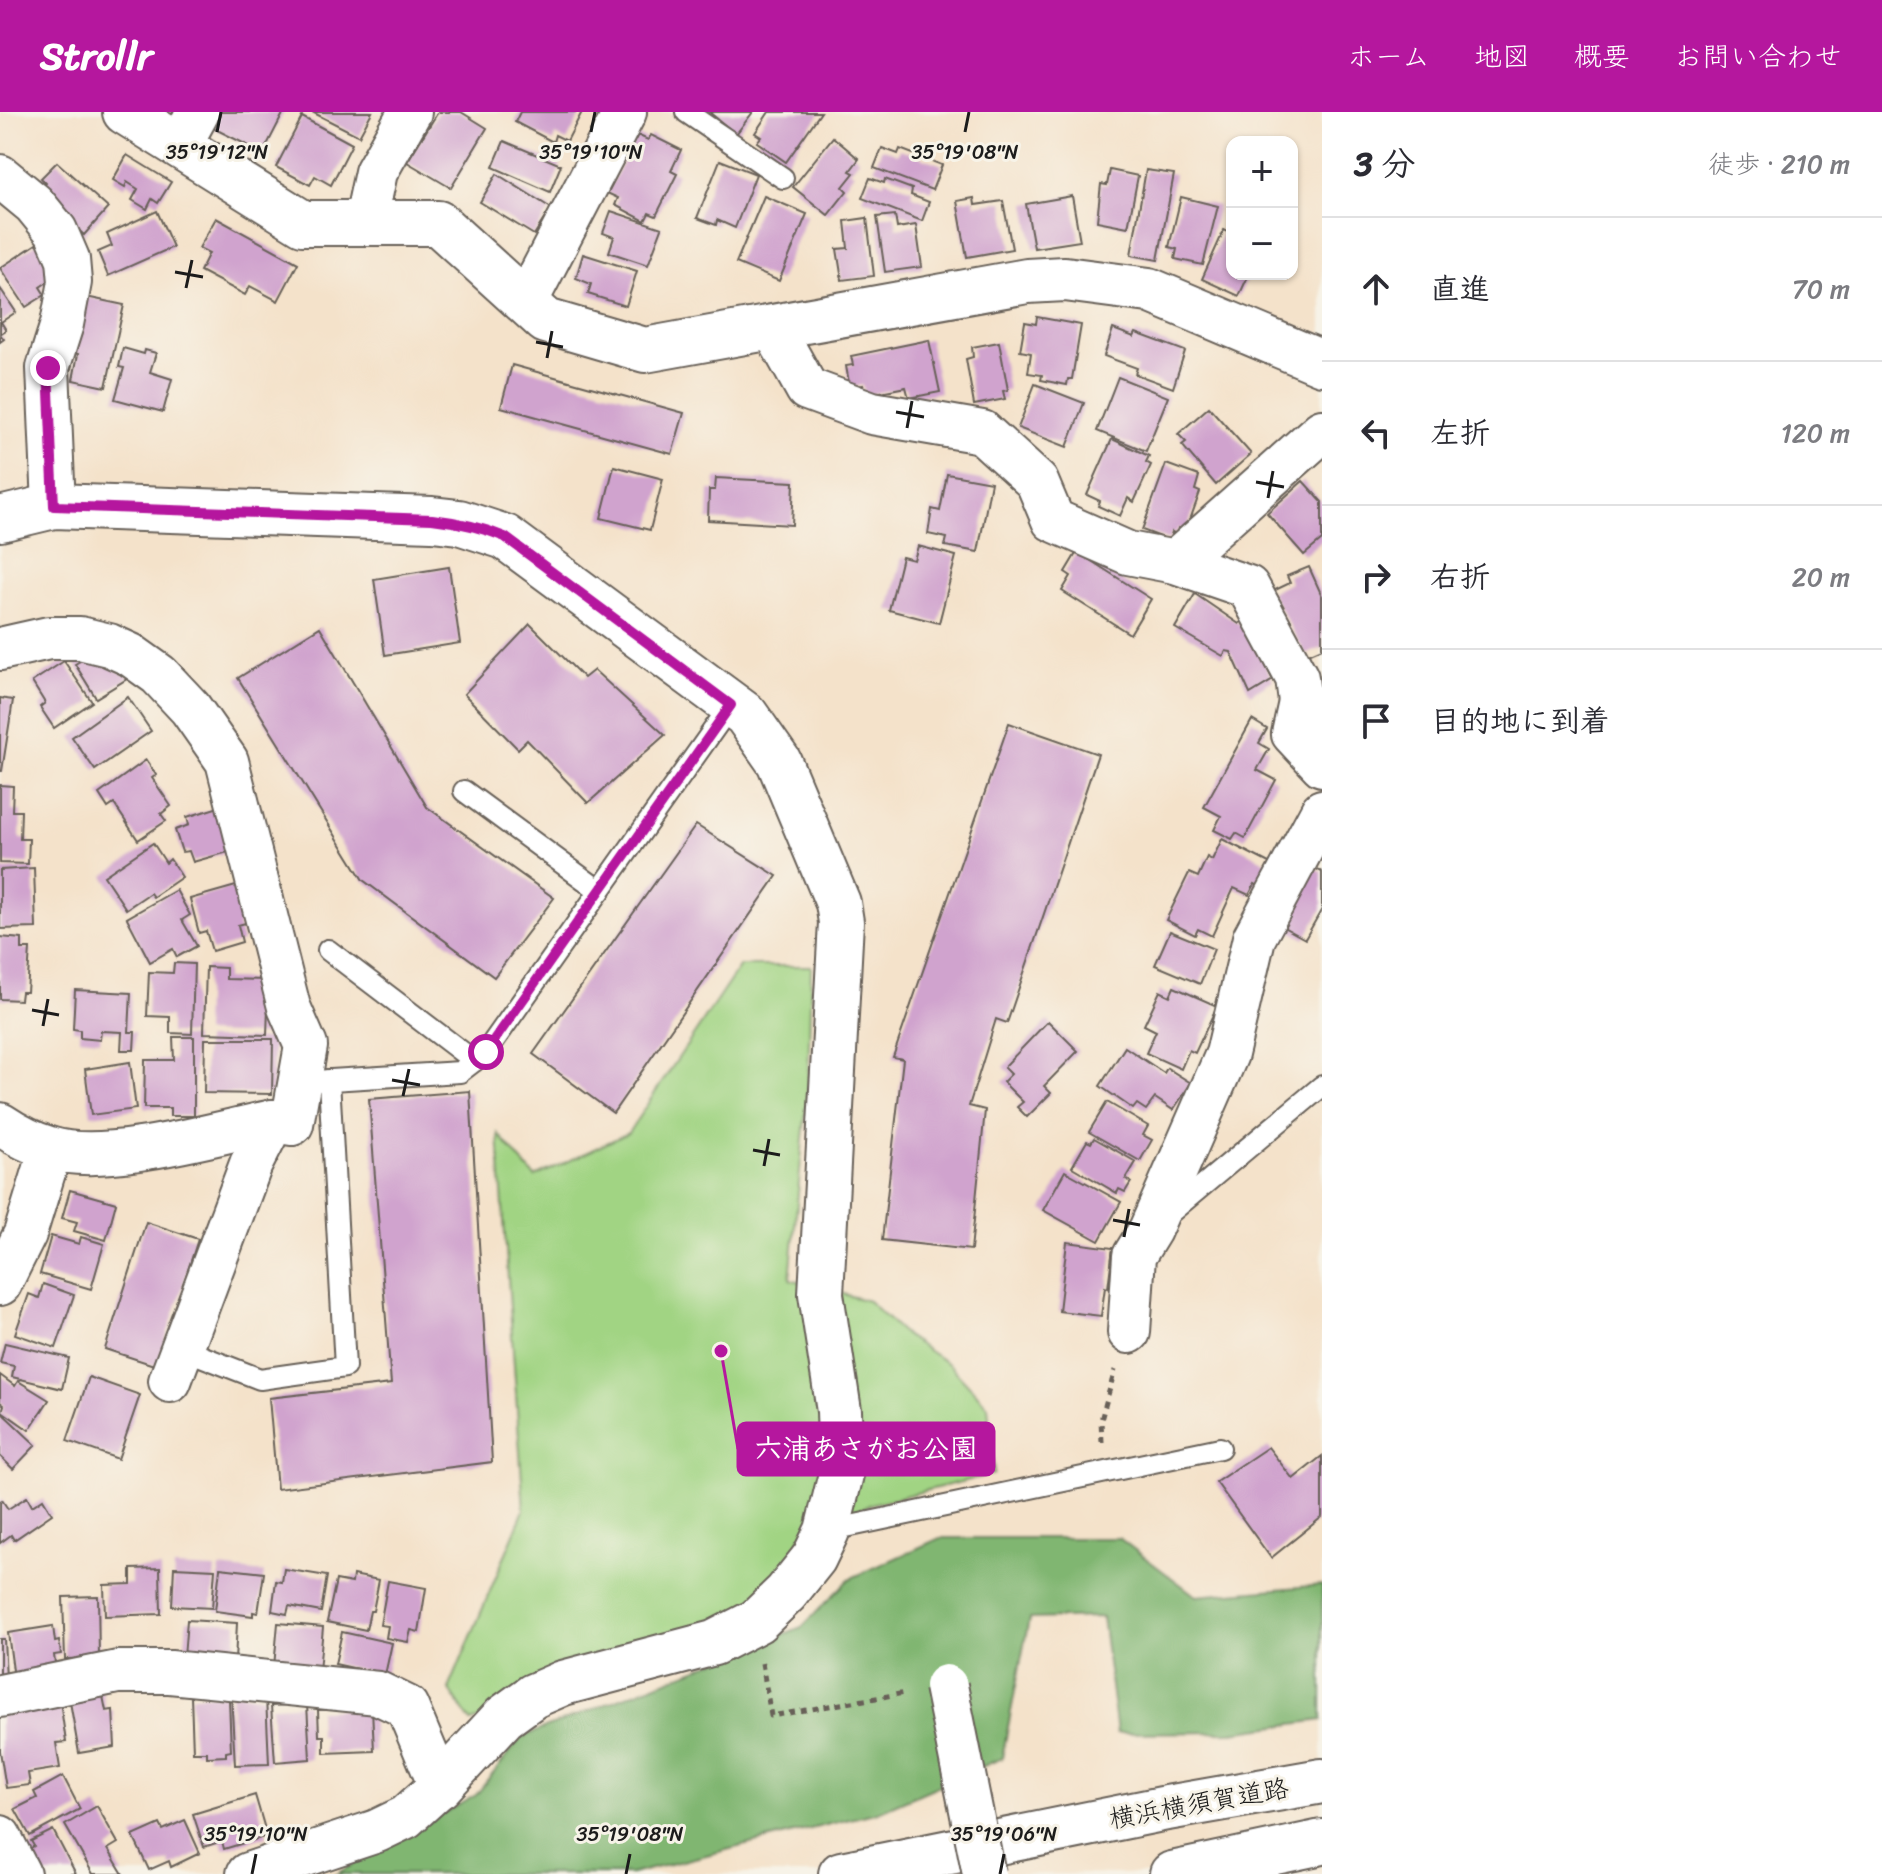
<!DOCTYPE html>
<html lang="ja">
<meta charset="utf-8">
<style>
body{margin:0;font-family:Sriracha,"Klee One",sans-serif;background:#f2f2f3;color:#2b2b33}
.controls{position:absolute;right:24px;top:24px;display:grid;overflow:hidden;border-radius:16px;box-shadow:0 2px 6px #0004}
.controls button{width:72px;height:72px;display:grid;place-items:center;padding:0;border:0;border-bottom:2px solid #e1e1e2;background:#fff;color:#2b2b33;font:40px sans-serif}
.stop{position:absolute;width:24px;height:24px;margin:-18px;border:6px solid #b5179e;border-radius:50%;background:#fff}
.stop.end{background:#b5179e;border-color:#fff;box-shadow:0 2px 8px #0008}
.list{margin:0;padding:0;list-style:none}
h2{display:flex;justify-content:space-between;align-items:center;height:104px;margin:0;padding:0 32px;font-size:34px}
h2 small{font-size:26px;font-weight:400;color:#7c7c81}
.list li{display:grid;grid-template-columns:52px 1fr auto;gap:24px;align-items:center;box-sizing:border-box;height:144px;padding:0 32px;border-top:2px solid #e1e1e2}
.list b{display:block;font-size:30px;white-space:nowrap}
.list em{font-size:26px;font-style:normal;color:#7c7c81}
.icon{flex:none;width:44px;height:44px;fill:none;stroke:currentColor;stroke-width:2;stroke-linecap:round;stroke-linejoin:round}
.map{position:relative;flex:none;width:1322px;height:1762px;overflow:hidden}
header{display:flex;align-items:center;gap:48px;box-sizing:border-box;height:112px;padding:0 40px;background:#b5179e;color:#fff}
header strong{font-size:38px}
nav{display:flex;gap:44px;margin-inline-start:auto;font-size:28px}
main{display:flex}
aside{flex:1;background:#fff}
.map>svg:first-child{display:block}
.green{fill:#a1d483;stroke:#5e7850;stroke-width:2}
.forest{fill:#80b671;stroke:#4e6946;stroke-width:2}
.building{fill:#d0a3ce}
.lines{fill:none;stroke-linecap:round;stroke-linejoin:round}
.lane-casing{stroke:#686159;stroke-width:24}
.street-casing{stroke:#686159;stroke-width:46}
.secondary-casing{stroke:#686159;stroke-width:48}
.highway-casing{stroke:#686159;stroke-width:48}
.path{stroke:#686159;stroke-width:5;stroke-dasharray:6 6;stroke-linecap:butt}
.lane{stroke:#fff;stroke-width:20}
.street{stroke:#fff;stroke-width:42}
.secondary{stroke:#fff;stroke-width:44}
.highway{stroke:#fff;stroke-width:44}
.street-bridge-casing{stroke:#686159;stroke-width:46;stroke-linecap:butt}
.street-bridge{stroke:#fff;stroke-width:42}
.route{stroke:#b5179e;stroke-width:10}
.ticks{fill:none;stroke:#1c1c1c;stroke-width:3}
.labels{text-anchor:middle;dominant-baseline:central;stroke-width:6;stroke-linejoin:round;paint-order:stroke}
.street-label{font-size:26px;fill:#1c1c1c;stroke:#f7f3e8}
.ticks-label{font-size:20px;text-anchor:middle;fill:#1c1c1c;stroke:#f7f3e8;stroke-width:6;stroke-linejoin:round;paint-order:stroke}
.leader{fill:none;stroke:#b5179e;stroke-width:3}
.callout-dot{fill:#b5179e;stroke:#f7f3e8;stroke-width:3}
.callout{fill:#b5179e;stroke:#b5179e;stroke-width:3}
.callout-label{font-size:28px;text-anchor:middle;font-weight:bold;fill:#fff}
</style>
<header>
<strong>Strollr</strong>
<nav><a>ホーム</a><a>地図</a><a>概要</a><a>お問い合わせ</a></nav>
</header>
<main>
<div class="map">
<svg width="1322" height="1762" viewBox="0 0 1322 1762">
<rect width="100%" height="100%" fill="#f7f3e8"/>
<filter id="ink" filterUnits="userSpaceOnUse"><feTurbulence type="fractalNoise" baseFrequency=".0125" numOctaves="2"/><feDisplacementMap in="SourceGraphic" scale="16" xChannelSelector="R" yChannelSelector="G"/><feConvolveMatrix kernelMatrix="1 2 1 2 8 2 1 2 1" color-interpolation-filters="sRGB"/></filter>
<filter id="wash" filterUnits="userSpaceOnUse"><feTurbulence type="fractalNoise" baseFrequency=".006" numOctaves="4" result="noise"/><feDisplacementMap in="SourceGraphic" scale="32" xChannelSelector="R" yChannelSelector="G"/><feGaussianBlur stdDeviation="1.8" result="paint"/><feColorMatrix in="noise" values="0 0 0 0 0 0 0 0 0 0 0 0 0 0 0 0 0 1.4 0 .05"/><feComposite in="paint" operator="in"/></filter>
<g filter="url(#wash)">
<rect width="100%" height="100%" fill="#f4e2ca"/>
<polygon class="green" points="740,854 811,854 808,973 790,1167 868,1189 906,1224 950,1253 988,1294 994,1362 871,1392 800,1425 793,1462 722,1525 471,1610 449,1577 524,1398 498,1022 535,1065 628,1021"/>
<polygon class="forest" points="940,1426 1119,1426 1196,1484 1322,1473 1322,1608 1232,1620 1117,1621 1102,1505 1029,1507 1002,1646 878,1700 631,1762 336,1762 476,1683 522,1625 802,1515 849,1467"/>
<g id="blocks">
<g class="building">
<polygon points="218,0 284,0 263,41 211,15"/>
<polygon points="312,0 372,0 359,24"/>
<polygon points="438,0 461,0 487,16 451,76 407,50"/>
<polygon points="520,0 582,0 567,29 555,23 553,30 515,10"/>
<polygon points="709,0 753,0 736,22"/>
<polygon points="769,0 821,0 786,50 757,30 761,25 755,21"/>
<polygon points="302,5 352,32 331,73 315,64 310,73 276,55"/>
<polygon points="637,23 648,28 651,23 681,38 671,59 677,62 656,104 649,101 645,109 615,93 618,86 607,81"/>
<polygon points="833,25 859,47 850,59 854,61 843,75 847,79 828,103 793,75"/>
<polygon points="504,29 561,53 550,80 493,55"/>
<polygon points="882,36 898,42 900,37 942,53 932,78 874,56"/>
<polygon points="127,43 171,70 158,91 152,87 147,97 132,88 138,77 127,70 125,75 113,68"/>
<polygon points="720,48 756,62 735,116 717,108 716,113 697,106"/>
<polygon points="57,50 108,96 84,123 60,101 42,76 46,71 41,66"/>
<polygon points="1110,58 1138,64 1128,115 1097,109 1101,72 1107,73"/>
<polygon points="1146,58 1174,62 1158,148 1131,143"/>
<polygon points="497,62 551,96 534,123 480,90"/>
<polygon points="870,66 884,71 885,67 912,77 911,83 929,90 922,109 862,86"/>
<polygon points="764,84 807,102 779,169 736,151"/>
<polygon points="1072,84 1080,129 1034,136 1026,92"/>
<polygon points="1181,85 1218,94 1203,153 1175,147 1177,137 1169,135"/>
<polygon points="974,86 975,93 1003,89 1012,137 967,145 957,89"/>
<polygon points="157,99 173,135 108,164 98,140 112,134 107,122"/>
<polygon points="611,99 662,116 648,153 609,140 614,125 603,121"/>
<polygon points="895,103 897,116 916,113 922,155 885,160 877,105"/>
<polygon points="216,106 298,151 278,189 250,174 245,183 200,159 209,141 199,136"/>
<polygon points="867,106 874,164 842,168 837,137 848,136 845,109"/>
<polygon points="1224,118 1232,122 1232,162 1249,162 1239,184 1202,167"/>
<polygon points="38,131 58,163 40,175 45,183 26,195 0,156"/>
<polygon points="583,142 637,159 626,194 588,182 591,172 576,166"/>
<polygon points="0,176 16,200 1,210 6,218 0,222 4,227 0,230"/>
<polygon points="86,185 124,193 106,275 73,268 78,242 74,241"/>
<polygon points="1037,205 1081,213 1072,267 1068,267 1067,273 1041,268 1042,263 1028,261 1031,241 1020,239 1025,210 1036,212"/>
<polygon points="1113,217 1134,225 1136,221 1185,239 1173,276 1135,262 1137,256 1104,244"/>
<polygon points="929,228 940,280 909,286 906,275 865,283 863,273 850,276 846,254 853,253 851,244"/>
<polygon points="999,230 1008,278 1003,279 1005,287 974,293 966,247 973,245 972,235"/>
<polygon points="123,236 144,242 145,238 156,241 150,260 172,267 163,300 115,287 124,256 119,255"/>
<polygon points="512,253 684,301 672,342 501,295"/>
<polygon points="1118,265 1168,285 1146,339 1097,319"/>
<polygon points="1035,272 1084,291 1067,335 1018,316"/>
<polygon points="1209,295 1251,342 1216,373 1182,333 1186,330 1178,322"/>
<polygon points="1112,327 1149,344 1146,350 1151,353 1134,390 1128,386 1120,404 1098,394 1100,389 1087,383"/>
<polygon points="1166,352 1199,364 1195,378 1200,380 1186,419 1178,416 1176,422 1172,420 1169,428 1142,418"/>
<polygon points="614,354 663,367 650,418 601,406"/>
<polygon points="947,362 991,370 978,440 945,434 947,426 928,422 932,397 940,399"/>
<polygon points="716,366 794,370 792,413 708,408 709,378 715,378"/>
<polygon points="1303,369 1322,390 1322,428 1304,443 1267,401"/>
<polygon points="918,434 956,444 939,511 889,498 902,445 914,448"/>
<polygon points="1077,440 1151,487 1130,522 1062,479 1071,464 1065,460"/>
<polygon points="449,455 460,531 385,543 374,467"/>
<polygon points="1309,455 1322,484 1322,536 1306,543 1271,480 1290,471 1287,464"/>
<polygon points="1195,482 1239,512 1243,508 1273,568 1250,582 1231,540 1226,539 1223,544 1175,516"/>
<polygon points="530,512 584,566 594,558 665,623 588,691 527,628 518,637 464,582"/>
<polygon points="320,515 427,695 554,786 494,865 363,768 238,566"/>
<polygon points="89,544 130,565 96,586 75,552"/>
<polygon points="64,549 92,590 54,616 40,595 45,591 32,570"/>
<polygon points="128,585 151,619 95,658 72,625"/>
<polygon points="0,586 13,588 2,659 0,659"/>
<polygon points="1252,608 1267,617 1259,631 1269,637 1257,658 1276,668 1245,726 1236,721 1232,727 1214,718 1221,704 1204,695"/>
<polygon points="1009,611 1098,642 1007,911 996,907 969,994 985,998 971,1138 882,1128 903,947 893,945"/>
<polygon points="146,648 156,663 152,666 171,694 161,702 166,709 138,728 114,692 108,696 99,682"/>
<polygon points="0,673 13,674 12,699 21,699 20,727 29,727 28,752 0,751"/>
<polygon points="222,694 235,738 193,750 189,739 182,740 175,718 189,713 187,705"/>
<polygon points="696,713 777,764 613,1001 533,942"/>
<polygon points="1222,727 1271,752 1260,775 1255,772 1249,783 1234,776 1212,824 1198,817 1195,823 1166,808 1189,761 1198,765 1207,745 1212,748"/>
<polygon points="153,731 166,751 170,747 182,765 153,785 150,781 126,797 104,764"/>
<polygon points="1311,754 1322,760 1322,797 1305,827 1280,813"/>
<polygon points="34,756 36,816 0,817 0,758"/>
<polygon points="243,772 253,809 238,813 242,830 212,839 206,819 199,821 190,787"/>
<polygon points="176,778 190,803 182,808 197,834 177,845 173,837 150,850 127,806"/>
<polygon points="1170,819 1214,837 1200,872 1155,853"/>
<polygon points="0,825 22,827 22,837 30,837 27,880 21,880 20,888 0,887"/>
<polygon points="174,851 194,852 192,922 170,921 170,905 147,904 149,860 173,861"/>
<polygon points="206,855 226,856 226,867 269,868 267,923 204,921"/>
<polygon points="1174,875 1217,894 1195,941 1189,938 1181,957 1146,941 1156,919 1144,913 1160,879 1170,884"/>
<polygon points="75,878 131,881 129,920 135,920 134,938 121,938 122,920 101,919 100,928 80,926 80,918 73,917"/>
<polygon points="1048,909 1078,939 1044,974 1051,981 1027,1005 1017,995 1023,990 1003,970 1011,962 1004,955"/>
<polygon points="173,925 194,925 194,1004 170,1004 170,996 144,996 145,948 174,948"/>
<polygon points="205,927 273,927 272,982 204,981"/>
<polygon points="1125,935 1164,961 1167,956 1191,971 1173,998 1155,986 1146,998 1137,992 1133,997 1100,974"/>
<polygon points="130,950 136,997 91,1003 85,957"/>
<polygon points="470,979 492,1350 277,1377 269,1286 391,1272 369,987"/>
<polygon points="1107,990 1148,1014 1143,1023 1152,1028 1140,1049 1089,1020"/>
<polygon points="1094,1026 1136,1050 1126,1067 1131,1070 1125,1080 1119,1077 1117,1081 1072,1055 1087,1029 1091,1031"/>
<polygon points="1065,1059 1121,1090 1099,1129 1043,1098"/>
<polygon points="70,1078 116,1091 106,1128 74,1119 77,1110 62,1106"/>
<polygon points="146,1110 198,1127 157,1254 105,1237"/>
<polygon points="51,1124 79,1132 81,1125 104,1132 91,1177 40,1162"/>
<polygon points="1067,1130 1113,1136 1108,1176 1105,1175 1101,1204 1059,1199"/>
<polygon points="43,1172 74,1183 56,1236 15,1222 29,1182 39,1186"/>
<polygon points="5,1231 69,1246 62,1277 12,1265 14,1254 0,1251"/>
<polygon points="0,1263 15,1274 18,1269 49,1288 29,1318 2,1299 4,1293 0,1290"/>
<polygon points="89,1265 140,1283 118,1347 67,1329"/>
<polygon points="0,1299 36,1333 13,1357 0,1344"/>
<polygon points="1268,1335 1293,1367 1322,1344 1322,1405 1271,1446 1216,1370"/>
<polygon points="27,1385 32,1394 43,1387 52,1402 14,1428 11,1423 0,1431 0,1389 2,1388 8,1397"/>
<polygon points="174,1455 215,1457 212,1496 172,1494"/>
<polygon points="160,1456 161,1502 105,1504 104,1473 131,1472 131,1457"/>
<polygon points="220,1456 264,1461 258,1501 253,1500 253,1504 215,1499"/>
<polygon points="284,1457 327,1464 321,1500 289,1494 287,1502 272,1499 276,1469 282,1470"/>
<polygon points="353,1463 379,1468 373,1499 370,1499 366,1518 327,1510 336,1468 352,1471"/>
<polygon points="388,1469 426,1476 419,1520 411,1518 408,1530 386,1526 388,1514 380,1513"/>
<polygon points="98,1484 99,1546 65,1547 63,1485"/>
<polygon points="187,1508 237,1511 235,1549 184,1545"/>
<polygon points="278,1511 323,1515 319,1559 274,1555"/>
<polygon points="53,1514 55,1530 59,1529 61,1542 54,1543 56,1559 14,1566 8,1521"/>
<polygon points="342,1520 392,1531 385,1563 335,1552"/>
<polygon points="0,1527 4,1527 6,1567 0,1567"/>
<polygon points="102,1579 106,1599 113,1598 115,1635 79,1641 69,1584"/>
<polygon points="231,1580 266,1585 269,1652 235,1653"/>
<polygon points="225,1582 225,1587 229,1587 231,1639 226,1640 226,1644 207,1645 207,1640 193,1640 191,1584"/>
<polygon points="60,1589 66,1630 56,1631 60,1656 28,1661 30,1673 6,1676 0,1639 0,1598"/>
<polygon points="307,1592 310,1647 275,1650 271,1594"/>
<polygon points="372,1596 374,1639 324,1641 324,1624 319,1624 318,1598"/>
<polygon points="63,1664 80,1697 30,1724 15,1697 37,1686 34,1680"/>
<polygon points="255,1683 267,1724 224,1737 222,1729 204,1735 193,1702"/>
<polygon points="97,1694 118,1731 108,1737 123,1762 93,1762 65,1713"/>
<polygon points="185,1708 200,1741 171,1755 169,1749 149,1758 133,1724 160,1712 163,1718"/>
<polygon points="53,1718 76,1762 40,1762 28,1738 34,1734 31,1729"/>
</g>
</g>
</g>
<g filter="url(#ink)">
<use href="#blocks" fill-opacity="0" stroke="#686159" stroke-width="2"/>
<g class="lines">
<g class="lane-casing">
<g id="lane">
<polyline points="686,0 783,66"/>
<polyline points="464,679 600,779"/>
<polyline points="328,838 474,949"/>
<polyline points="299,970 460,960 486,940 731,593"/>
<polyline points="1165,1105 1322,974"/>
<polyline points="183,1237 260,1267 345,1255 329,968"/>
<polyline points="827,1419 1220,1336"/>
</g>
</g>
<g class="street-casing">
<g id="street">
<polyline points="180,33 198,0"/>
<polyline points="0,64 34,92 56,119 68,147 70,170 62,212 48,256 54,394"/>
<polyline points="365,112 376,60 410,0"/>
<polyline points="526,190 625,0"/>
<polyline points="773,216 807,277 872,301 982,320 1037,370 1053,408 1128,441 1175,450 1248,475 1297,566 1300,590 1322,601"/>
<polyline points="1175,450 1322,319"/>
<path d="M0,537L49,526H80L109,533L131,543L159,563L190,596L227,649L289,895L306,934L292,1012L273,1009C216,1021 104,1054 49,1036C32,1031 15,1022 0,1012"/>
<polyline points="1300,590 1293,622 1322,653"/>
<polyline points="0,1172 25,1122 51,1037"/>
<polyline points="1129,1220 1134,1144 1150,1118 1227,942 1254,826 1322,699"/>
<polyline points="170,1269 251,1052 273,1009"/>
<polyline points="0,1584 118,1560 170,1560 378,1581 407,1595 440,1674 406,1705 377,1719 248,1762"/>
<polyline points="0,1725 19,1762"/>
</g>
</g>
<g class="secondary-casing">
<g id="secondary">
<polyline points="125,0 303,111 438,111 546,209 645,238 1027,169 1065,167 1149,178 1322,251"/>
<polyline points="0,407 54,394 432,407 459,410 505,425 746,603 779,650 838,791 841,810 821,1182 839,1299 841,1362 827,1419 814,1446 786,1481 757,1509 714,1531 563,1571 533,1584 504,1605 440,1674"/>
</g>
</g>
<g class="highway-casing">
<g id="highway">
<polyline points="841,1762 1167,1696 1322,1669"/>
<polyline points="1172,1762 1322,1730"/>
</g>
</g>
<g class="path">
<polyline points="1102,1330 1101,1308 1115,1258"/>
<polyline points="762,1551 771,1604 905,1581"/>
</g>
<use href="#lane" class="lane"/>
<use href="#street" class="street"/>
<use href="#secondary" class="secondary"/>
<use href="#highway" class="highway"/>
<g class="street-bridge-casing">
<polyline id="street-bridge" points="946,1574 984,1762"/>
</g>
<use href="#street-bridge" class="street-bridge"/>
</g>
</g>
<g class="lines" filter="url(#ink)">
<path class="route" d="M48,256L54,394L432,407C458,410 481,415 505,425L731,593L486,940"/>
</g>
<path class="ticks" d="M217,20L221,0M591,20L595,0M965,20L969,0M175,160L203,165M186,176L192,148M536,230L563,235M547,246L552,219M896,300L924,305M907,316L912,289M1256,370L1284,375M1268,386L1273,359M32,898L59,903M43,914L48,887M392,968L420,973M403,984L409,957M753,1038L780,1043M764,1054L769,1027M1113,1108L1140,1113M1124,1125L1129,1097M252,1762L256,1742M626,1762L630,1742M1000,1762L1004,1742"/>
<g class="labels">
<g class="street-label">
<text transform="translate(1199 1691) rotate(-10)">横浜横須賀道路</text>
</g>
</g>
<g class="ticks-label">
<text x="217" y="47">35°19'12"N</text>
<text x="591" y="47">35°19'10"N</text>
<text x="965" y="47">35°19'08"N</text>
<text x="256" y="1729">35°19'10"N</text>
<text x="630" y="1729">35°19'08"N</text>
<text x="1004" y="1729">35°19'06"N</text>
</g>
<path class="leader" d="M721 1239L738 1337"/>
<circle class="callout-dot" cx="721" cy="1239" r="8"/>
<rect class="callout" x="738" y="1311" width="256" height="52" rx="8"/>
<g class="callout-label">
<text x="866" y="1346">六浦あさがお公園</text>
</g>
</svg>
<div class="controls">
<button>+</button>
<button>−</button>
</div>
<div class="stop" style="left:486px;top:940px"></div>
<div class="stop end" style="left:48px;top:256px"></div>
</div>
<aside>
<h2>3 分<small>徒歩 · 210 m</small></h2>
<ul class="list">
<li><svg class="icon" aria-label="ahead" viewBox="0 0 24 24"><path d="M12 20V5M6 11l6-6 6 6"/></svg><div><b>直進</b></div><em>70 m</em></li>
<li><svg class="icon" aria-label="left" viewBox="0 0 24 24"><path d="M17 20v-9H6M10 6l-5 5 5 5"/></svg><div><b>左折</b></div><em>120 m</em></li>
<li><svg class="icon" aria-label="right" viewBox="0 0 24 24"><path d="M7 20v-9h11M14 6l5 5-5 5"/></svg><div><b>右折</b></div><em>20 m</em></li>
<li><svg class="icon" aria-label="arrive" viewBox="0 0 24 24"><path d="M6 21V4h12l-3 4 3 4H6"/></svg><div><b>目的地に到着</b></div></li>
</ul>
</aside>
</main>
